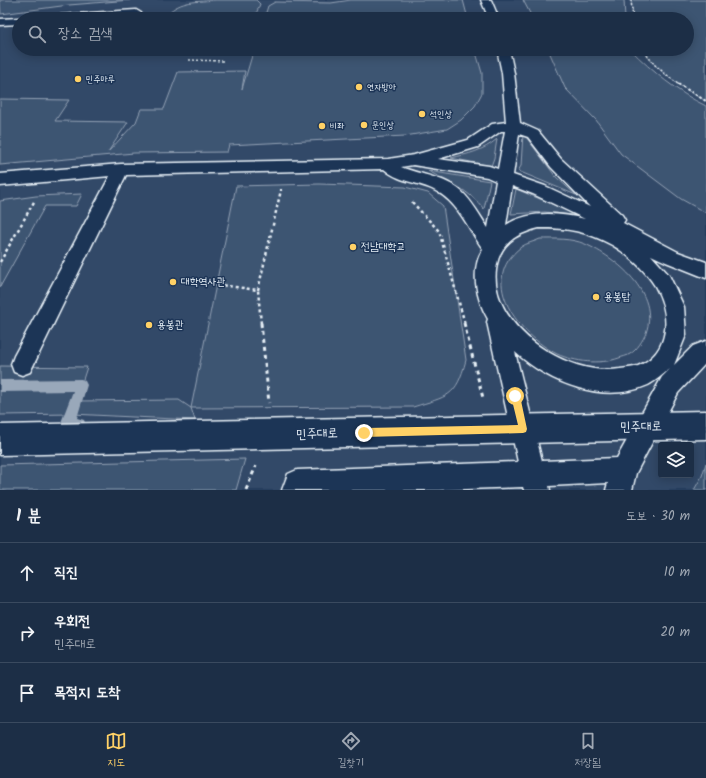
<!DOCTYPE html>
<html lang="ko">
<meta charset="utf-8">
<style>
body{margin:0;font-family:Kalam,"Poor Story",sans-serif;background:#293a51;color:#f1f3f6}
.controls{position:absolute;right:12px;bottom:12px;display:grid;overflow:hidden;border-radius:4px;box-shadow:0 2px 10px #0003}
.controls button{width:36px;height:36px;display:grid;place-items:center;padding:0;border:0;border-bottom:1px solid #3a4a5f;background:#1c2e46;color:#f1f3f6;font:20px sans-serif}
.stop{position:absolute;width:12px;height:12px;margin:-9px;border:3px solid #ffd166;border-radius:50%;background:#fff}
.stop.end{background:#ffd166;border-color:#fff;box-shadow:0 1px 4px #0008}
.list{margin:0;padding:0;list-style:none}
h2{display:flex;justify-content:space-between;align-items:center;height:52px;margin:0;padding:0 16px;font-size:17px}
h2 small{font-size:13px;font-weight:400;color:#a0a8b3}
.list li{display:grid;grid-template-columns:26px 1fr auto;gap:12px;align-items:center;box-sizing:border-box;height:60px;padding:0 16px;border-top:1px solid #3a4a5f}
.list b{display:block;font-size:15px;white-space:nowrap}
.list p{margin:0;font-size:13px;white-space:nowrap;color:#a0a8b3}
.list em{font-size:13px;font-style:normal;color:#a0a8b3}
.icon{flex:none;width:22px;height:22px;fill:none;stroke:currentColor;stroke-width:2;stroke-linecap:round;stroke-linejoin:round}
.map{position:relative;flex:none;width:706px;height:490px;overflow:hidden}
.search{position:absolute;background:#1c2e46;box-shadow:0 2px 10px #0003;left:12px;right:12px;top:12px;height:44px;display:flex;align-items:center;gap:10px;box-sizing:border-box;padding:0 14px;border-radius:22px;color:#a0a8b3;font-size:15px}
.sheet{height:232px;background:#1c2e46}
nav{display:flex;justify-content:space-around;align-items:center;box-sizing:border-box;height:56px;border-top:1px solid #3a4a5f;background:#1c2e46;font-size:11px;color:#a0a8b3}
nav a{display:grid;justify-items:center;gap:2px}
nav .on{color:#ffd166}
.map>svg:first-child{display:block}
.built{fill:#334a68;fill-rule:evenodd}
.green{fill:#3e5472;stroke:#93a2b5}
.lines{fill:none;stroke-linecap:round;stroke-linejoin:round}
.stream{fill:#99a8ba;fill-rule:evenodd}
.service-casing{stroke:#e8f1f8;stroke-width:3}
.pedestrian-casing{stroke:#e8f1f8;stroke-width:3}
.path-far3{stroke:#e8f1f8;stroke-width:1.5;stroke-dasharray:2 2;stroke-linecap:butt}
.path-far2{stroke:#e8f1f8;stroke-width:2;stroke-dasharray:2.5 2.5;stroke-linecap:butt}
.path-far1{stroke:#e8f1f8;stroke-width:2.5;stroke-dasharray:3 3;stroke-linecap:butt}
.path{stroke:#e8f1f8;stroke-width:3;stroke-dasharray:4 4;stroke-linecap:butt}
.service{fill:#1d3557;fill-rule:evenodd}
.pedestrian{fill:#1d3557;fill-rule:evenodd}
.route{fill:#ffd166}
.poi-dot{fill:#ffd166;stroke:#1d3557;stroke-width:1.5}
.labels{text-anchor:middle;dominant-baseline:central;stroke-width:3;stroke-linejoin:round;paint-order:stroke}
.far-poi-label{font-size:9px;fill:#e8f1f8;stroke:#1d3557;text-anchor:start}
.poi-label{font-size:11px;fill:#e8f1f8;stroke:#1d3557;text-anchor:start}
.near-street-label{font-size:13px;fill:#e8f1f8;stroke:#1d3557}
</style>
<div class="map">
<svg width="706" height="490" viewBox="0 0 706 490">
<rect width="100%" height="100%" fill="#253d5d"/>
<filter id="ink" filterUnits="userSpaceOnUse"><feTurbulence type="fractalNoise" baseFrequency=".025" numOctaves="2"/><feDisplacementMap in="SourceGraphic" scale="8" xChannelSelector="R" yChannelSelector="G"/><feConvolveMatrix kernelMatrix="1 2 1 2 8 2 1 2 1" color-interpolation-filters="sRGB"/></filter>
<g filter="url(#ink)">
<path class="built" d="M0,0H706V490H0ZM19,19H687V49H19ZM661,445H691V475H661Z"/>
<g class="green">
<polygon points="0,0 130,0 69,5 1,14"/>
<path d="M216,0H256L260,4L254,19H208L209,16L167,14C181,0 197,2 216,0Z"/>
<polygon points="351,0 463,0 468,19 264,19 268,6 275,2 331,3"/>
<polygon points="523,0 624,0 625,19 533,19"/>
<path d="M631,0H706V101C682,88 657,72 642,49H687V19H633Z"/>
<polygon points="254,49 475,49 482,73 482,93 475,106 461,120 447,129 405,136 229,145 227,152 134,153 0,165 0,99 69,100 55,121 128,122 108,152 136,122 141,109 164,109 178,72 245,71 242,89"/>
<path d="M548,49H630C653,72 677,92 706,106V213L681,199L621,154L596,120L565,88Z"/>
<polygon points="523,133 556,177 576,195 518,171 521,166"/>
<path d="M497,139L494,158L491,166L451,158C468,154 483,151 497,139Z"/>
<path d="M428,171L490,181L484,209C469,190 449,182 428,171Z"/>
<path d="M319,184L405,187L428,193L443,206L466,360C456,398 448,396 413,407L191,408L195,420L72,414L0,415V366L87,367L76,401L179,400L191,408L236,186Z"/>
<polygon points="516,189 581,216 545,212 511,214"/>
<polygon points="82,194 76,206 45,206 0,287 0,201 36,196"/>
<path d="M540,239C555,239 571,238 585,244C617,258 660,293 646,333C643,340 637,350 630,354C627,356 622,357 619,358C600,365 575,362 557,354C520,335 476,282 521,247C526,243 534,242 540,239Z"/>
<polygon points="245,459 236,490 0,490 0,465"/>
<polygon points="706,463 706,490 694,490 702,476"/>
</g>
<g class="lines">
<path class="stream" d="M81,379L85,381L87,385L77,418L84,420L86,425L84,430C77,432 69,432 62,430L60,425L73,391L0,392V380Z"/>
<g class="service-casing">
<g id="service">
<polygon points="481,0 491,0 499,19 489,19"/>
<polygon points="136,10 141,13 140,15 94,19 39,19 44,16"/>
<polygon points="19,18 23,19 19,19 19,24 0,25 0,19"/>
<path d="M497,49H509L514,73L520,123L538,131L561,159L622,215L625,220L623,223L678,252L706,262V278L666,262L651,255L669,275L684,307L686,335L674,365L693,346L706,341V363L678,393L636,473L632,490H606L608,483L549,486L550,490H524L523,487L439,490H282L288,474L297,470L518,462L487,322L488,319C476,299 470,269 483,249C467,227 458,201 432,189C416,182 397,181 384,169L126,175L30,372L22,375L14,372L11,364L14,356L110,176L0,186V174L121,164L388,159L414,155L468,140L492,124L506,122L502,73ZM501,131H505L498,169L489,166L438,159L478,147ZM519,134L528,137L551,167L590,207L545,186L513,175ZM413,165L487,177L496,181L488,228C480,216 473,202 461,191C445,177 421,175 401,167ZM512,186L533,194L585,219C560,213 529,210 506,225ZM539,228C568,228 586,231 612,245C628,254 645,270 655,286C671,314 671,352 638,366C632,368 625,368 620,369C568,378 489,326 496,270C499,244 515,234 539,228ZM515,352C549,383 603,405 648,385C656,381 663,374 670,369L662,377L617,458L542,461Z"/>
</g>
</g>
<g class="pedestrian-casing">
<polygon id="pedestrian" points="706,411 706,439 0,455 0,425"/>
</g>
<g class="path-far3">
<polyline points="631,0 633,19"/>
<polyline points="642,49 655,65 679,85"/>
<polyline points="189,60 225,61"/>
</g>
<g class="path-far2">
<polyline points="678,84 706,101"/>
<polyline points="281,191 281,189"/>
</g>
<g class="path-far1">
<polyline points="412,202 439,231 465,324"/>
<polyline points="0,262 35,200"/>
<polyline points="205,283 258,290 261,324"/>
<polyline points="258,290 281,190"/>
</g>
<g class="path">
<polyline points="261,323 269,403"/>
<polyline points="464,323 483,398"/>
<polyline points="246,490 256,466"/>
</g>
<use href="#service" class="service"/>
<use href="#pedestrian" class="pedestrian"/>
</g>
</g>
<polygon class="route" points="515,392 518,393 520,396 527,429 526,432 523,433 364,437 361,436 360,433 361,430 364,428 518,425 511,396 512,393"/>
<g class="poi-dot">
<circle cx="78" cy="79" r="4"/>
<circle cx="359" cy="87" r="4"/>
<circle cx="422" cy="114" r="4"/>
<circle cx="364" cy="125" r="4"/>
<circle cx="322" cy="126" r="4"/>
<circle cx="353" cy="247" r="4"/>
<circle cx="173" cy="282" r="4"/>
<circle cx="596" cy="297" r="4"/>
<circle cx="149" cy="325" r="4"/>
</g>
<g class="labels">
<g class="far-poi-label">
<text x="86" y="79">민주마루</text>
<text x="367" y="87">연자방아</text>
<text x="430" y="114">석인상</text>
<text x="372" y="125">문인상</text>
<text x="330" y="126">비좌</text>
</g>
<g class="poi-label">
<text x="361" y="247">전남대학교</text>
<text x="181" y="282">대학역사관</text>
<text x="604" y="297">용봉탑</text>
<text x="157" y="325">용봉관</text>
</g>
<g class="near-street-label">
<text transform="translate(641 427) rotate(-1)">민주대로</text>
<text transform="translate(317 434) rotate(-2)">민주대로</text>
</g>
</g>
</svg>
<div class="controls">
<button><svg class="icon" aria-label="layers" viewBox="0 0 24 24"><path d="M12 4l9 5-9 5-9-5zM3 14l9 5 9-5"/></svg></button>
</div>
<div class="stop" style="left:515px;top:396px"></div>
<div class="stop end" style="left:364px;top:433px"></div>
<div class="search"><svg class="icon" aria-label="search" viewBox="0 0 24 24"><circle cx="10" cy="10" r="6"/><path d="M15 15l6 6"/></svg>장소 검색</div>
</div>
<section class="sheet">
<h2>1 분<small>도보 · 30 m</small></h2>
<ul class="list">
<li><svg class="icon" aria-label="ahead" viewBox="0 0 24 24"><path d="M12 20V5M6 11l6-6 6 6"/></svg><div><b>직진</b></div><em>10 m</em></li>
<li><svg class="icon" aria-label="right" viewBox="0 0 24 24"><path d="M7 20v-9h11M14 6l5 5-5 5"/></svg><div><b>우회전</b><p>민주대로</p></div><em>20 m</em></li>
<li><svg class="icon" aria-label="arrive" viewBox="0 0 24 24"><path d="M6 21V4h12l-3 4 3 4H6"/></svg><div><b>목적지 도착</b></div></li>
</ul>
</section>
<nav>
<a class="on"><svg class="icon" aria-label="map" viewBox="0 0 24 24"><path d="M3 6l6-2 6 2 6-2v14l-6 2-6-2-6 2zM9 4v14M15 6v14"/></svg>지도</a>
<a><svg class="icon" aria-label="directions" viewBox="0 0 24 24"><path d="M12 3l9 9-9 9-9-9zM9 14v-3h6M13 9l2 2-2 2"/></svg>길찾기</a>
<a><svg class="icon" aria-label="saved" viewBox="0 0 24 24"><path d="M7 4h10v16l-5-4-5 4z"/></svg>저장됨</a>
</nav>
